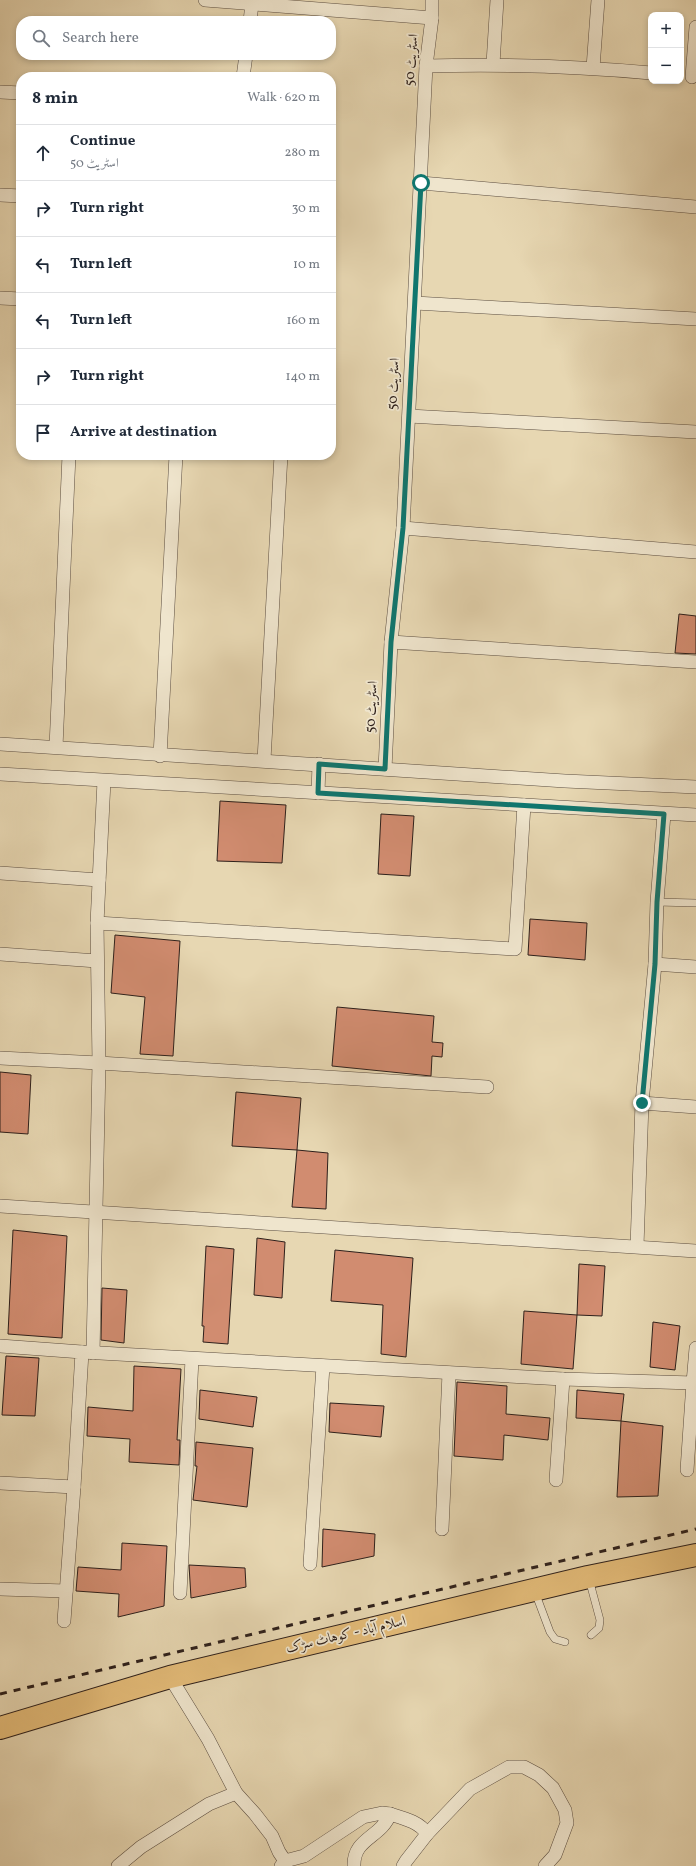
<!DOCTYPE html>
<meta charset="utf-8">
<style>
body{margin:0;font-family:Vollkorn,Amiri,serif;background:#f2f2f3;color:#1f2937}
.controls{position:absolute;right:12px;top:12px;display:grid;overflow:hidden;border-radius:8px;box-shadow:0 2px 6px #0003}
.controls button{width:36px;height:36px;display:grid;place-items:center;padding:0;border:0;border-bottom:1px solid #e0e1e3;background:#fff;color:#1f2937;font:20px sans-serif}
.stop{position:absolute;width:12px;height:12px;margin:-9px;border:3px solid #0f766e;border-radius:50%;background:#fff}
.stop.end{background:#0f766e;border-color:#fff;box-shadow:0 1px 4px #0008}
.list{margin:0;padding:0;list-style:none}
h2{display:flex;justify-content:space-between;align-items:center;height:52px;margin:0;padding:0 16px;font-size:17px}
h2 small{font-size:13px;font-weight:400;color:#747a83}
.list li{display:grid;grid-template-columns:26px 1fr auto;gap:12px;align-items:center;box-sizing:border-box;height:56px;padding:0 16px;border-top:1px solid #e0e1e3}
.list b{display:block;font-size:15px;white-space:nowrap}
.list p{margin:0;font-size:13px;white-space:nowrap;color:#747a83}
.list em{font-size:13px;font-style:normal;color:#747a83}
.icon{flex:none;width:22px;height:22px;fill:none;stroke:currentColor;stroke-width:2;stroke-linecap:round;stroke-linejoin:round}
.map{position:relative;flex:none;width:696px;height:1866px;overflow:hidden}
.search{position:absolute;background:#fff;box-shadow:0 2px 6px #0003;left:16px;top:16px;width:320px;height:44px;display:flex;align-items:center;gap:10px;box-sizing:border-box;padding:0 14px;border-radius:16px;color:#747a83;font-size:15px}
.panel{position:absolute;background:#fff;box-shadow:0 2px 6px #0003;left:16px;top:72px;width:320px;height:388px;border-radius:16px}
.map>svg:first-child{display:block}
.building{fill:#d18c70;stroke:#2e201b}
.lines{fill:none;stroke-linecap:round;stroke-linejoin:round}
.lane-casing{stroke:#5c4e41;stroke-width:8}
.street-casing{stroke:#5c4e41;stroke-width:14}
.highway-casing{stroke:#2e201b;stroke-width:24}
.lane{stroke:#efe5cd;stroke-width:7}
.street{stroke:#efe5cd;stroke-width:13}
.highway{stroke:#e4bc79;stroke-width:22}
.rail{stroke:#2e201b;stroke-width:3;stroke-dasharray:7 7;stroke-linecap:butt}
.route{stroke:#0f766e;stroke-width:5}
.labels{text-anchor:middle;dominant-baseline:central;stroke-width:3.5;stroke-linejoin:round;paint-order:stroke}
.street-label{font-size:14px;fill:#2e201b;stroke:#efe5cd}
</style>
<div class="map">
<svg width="696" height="1866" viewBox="0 0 696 1866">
<rect width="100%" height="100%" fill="#e7d7b2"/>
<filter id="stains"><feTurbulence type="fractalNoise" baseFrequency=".005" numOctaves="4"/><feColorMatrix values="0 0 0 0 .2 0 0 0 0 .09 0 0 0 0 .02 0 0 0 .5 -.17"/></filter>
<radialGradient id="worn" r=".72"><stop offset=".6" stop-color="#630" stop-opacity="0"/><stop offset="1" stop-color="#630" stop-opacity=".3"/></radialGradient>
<g class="building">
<polygon points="679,614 696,616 696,654 675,653"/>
<polygon points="220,801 286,805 282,863 217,861"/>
<polygon points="381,814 414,816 410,876 378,874"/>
<polygon points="530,919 587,923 585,960 528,955"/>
<polygon points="115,935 180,941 173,1056 140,1054 145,997 111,993"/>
<polygon points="337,1007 434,1016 432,1042 443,1043 442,1057 432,1056 431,1076 332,1066"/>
<polygon points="0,1072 31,1075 28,1134 0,1132"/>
<polygon points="236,1092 301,1098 297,1150 232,1146"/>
<polygon points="297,1150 328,1153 326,1209 292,1207"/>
<polygon points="13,1230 67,1236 62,1338 8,1334"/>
<polygon points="257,1238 285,1242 282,1298 254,1295"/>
<polygon points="206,1246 234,1249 228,1344 203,1342 204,1326 202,1326"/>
<polygon points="335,1250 413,1258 406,1357 381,1354 383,1305 331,1301"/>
<polygon points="579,1264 605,1266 602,1316 577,1315"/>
<polygon points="102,1288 127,1290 124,1343 101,1340"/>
<polygon points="524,1311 577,1315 573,1369 521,1364"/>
<polygon points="653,1322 680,1326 675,1370 650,1367"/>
<polygon points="6,1356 39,1358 35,1416 2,1415"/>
<polygon points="134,1366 181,1369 177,1440 180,1440 179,1465 129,1462 130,1439 87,1436 88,1407 133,1411"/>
<polygon points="457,1382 507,1386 506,1414 550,1418 548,1440 504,1435 503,1460 454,1456"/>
<polygon points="200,1390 257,1397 253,1427 199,1419"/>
<polygon points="577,1390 624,1394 621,1421 576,1418"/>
<polygon points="330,1403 384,1406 381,1437 329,1432"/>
<polygon points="621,1421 663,1426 658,1496 617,1497"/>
<polygon points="196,1442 253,1448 247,1507 193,1500 197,1466 195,1466"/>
<polygon points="323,1529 375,1534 374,1556 322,1567"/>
<polygon points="122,1543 167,1546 164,1606 118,1617 119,1594 76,1591 78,1567 121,1570"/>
<polygon points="189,1565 245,1568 246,1587 191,1598"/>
</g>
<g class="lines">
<g class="lane-casing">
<g id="lane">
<polyline points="657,902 696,903"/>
<polyline points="589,1579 600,1620 599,1628 591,1635"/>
<polyline points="535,1592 550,1632 555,1639 565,1642"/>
</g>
</g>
<g class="street-casing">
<g id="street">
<polyline points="205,0 432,18"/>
<polyline points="250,21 252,4"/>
<polyline points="493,64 497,0"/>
<path d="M426,66C501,64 576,66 651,73"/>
<polyline points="593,68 598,0"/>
<polyline points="243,77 246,55"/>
<polyline points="692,77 696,27"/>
<polyline points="0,92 21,93"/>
<polyline points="421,183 696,207"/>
<polyline points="0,195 21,196"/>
<polyline points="0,298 21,299"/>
<polyline points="415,303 696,319"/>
<polyline points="409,416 696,432"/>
<polyline points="403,528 696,552"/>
<polyline points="391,642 696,662"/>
<polyline points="0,744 565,781 696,787"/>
<polyline points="56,747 69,455"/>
<polyline points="160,756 176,455"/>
<polyline points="264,760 281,455"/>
<polyline points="385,769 391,642 403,528 426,66 432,18 432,0"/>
<polyline points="0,774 696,815"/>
<polyline points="318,793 319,764"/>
<polyline points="0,873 99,880"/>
<polyline points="97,923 515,949 524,805"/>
<polyline points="0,954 97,961"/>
<polyline points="655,964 696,967"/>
<polyline points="0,1058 99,1063 487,1087"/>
<polyline points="642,1103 696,1107"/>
<polyline points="0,1206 696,1251"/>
<polyline points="637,1246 642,1103 655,964 657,902 664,814"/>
<polyline points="0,1346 82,1352 74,1487 0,1483"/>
<polyline points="82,1352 563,1379 693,1383 696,1348"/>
<polyline points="93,1353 99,1063 97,923 104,781"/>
<polyline points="687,1470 693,1383"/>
<polyline points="556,1480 563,1379"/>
<polyline points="442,1529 449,1373"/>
<polyline points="310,1564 323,1366"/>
<polyline points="0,1589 66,1591"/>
<polyline points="180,1593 192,1359"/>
<polyline points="64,1621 74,1487"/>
<polyline points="170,1677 208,1739 236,1793 255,1814 272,1836 279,1852 285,1861 281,1866"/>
<path d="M390,1814C403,1818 420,1822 427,1834"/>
<path d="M285,1861L304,1856L363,1817L382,1813L390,1814C381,1838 353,1838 354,1866"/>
<polyline points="118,1866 141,1847 209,1804 236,1793"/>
<polyline points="403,1866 406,1861 427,1834 470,1789 509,1767 524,1767 539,1775 553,1788 565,1810 567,1823 555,1855 545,1866"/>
</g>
</g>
<g class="highway-casing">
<polyline id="highway" points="0,1728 170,1677 588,1577 696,1555"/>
</g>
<use href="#lane" class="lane"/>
<use href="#street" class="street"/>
<use href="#highway" class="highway"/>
<polyline class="rail" points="0,1694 696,1529"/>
</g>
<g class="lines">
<polyline class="route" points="421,183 403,528 391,642 385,769 319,764 318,793 664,814 657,902 655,964 642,1103"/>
</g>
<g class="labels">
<g class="street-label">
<text transform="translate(412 60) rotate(-85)">اسٹریٹ 50</text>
<text transform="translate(394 384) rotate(-87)">اسٹریٹ 50</text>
<text transform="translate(372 707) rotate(-87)">اسٹریٹ 50</text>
<text transform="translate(346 1635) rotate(-13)">اسلام آباد - کوہاٹ سڑک</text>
</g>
</g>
<rect width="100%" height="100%" filter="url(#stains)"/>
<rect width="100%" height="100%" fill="url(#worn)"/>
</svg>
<div class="controls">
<button>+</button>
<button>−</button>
</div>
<div class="stop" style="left:421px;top:183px"></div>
<div class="stop end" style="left:642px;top:1103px"></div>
<div class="search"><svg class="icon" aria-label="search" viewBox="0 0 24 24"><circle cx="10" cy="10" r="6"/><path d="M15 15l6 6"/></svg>Search here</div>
<section class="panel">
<h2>8 min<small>Walk · 620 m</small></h2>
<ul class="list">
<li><svg class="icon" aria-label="ahead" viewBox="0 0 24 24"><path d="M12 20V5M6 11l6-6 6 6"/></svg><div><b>Continue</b><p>اسٹریٹ 50</p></div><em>280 m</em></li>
<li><svg class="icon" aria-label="right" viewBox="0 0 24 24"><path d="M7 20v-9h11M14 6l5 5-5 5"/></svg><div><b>Turn right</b></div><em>30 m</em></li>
<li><svg class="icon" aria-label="left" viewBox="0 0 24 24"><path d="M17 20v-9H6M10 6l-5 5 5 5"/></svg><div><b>Turn left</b></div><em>10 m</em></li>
<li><svg class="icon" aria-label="left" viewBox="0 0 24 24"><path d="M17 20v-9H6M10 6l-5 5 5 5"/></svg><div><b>Turn left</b></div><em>160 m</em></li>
<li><svg class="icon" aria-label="right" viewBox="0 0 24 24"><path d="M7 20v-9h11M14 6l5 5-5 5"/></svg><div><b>Turn right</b></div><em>140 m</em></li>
<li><svg class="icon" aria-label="arrive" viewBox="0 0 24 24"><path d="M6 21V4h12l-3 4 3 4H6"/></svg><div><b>Arrive at destination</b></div></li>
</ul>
</section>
</div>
